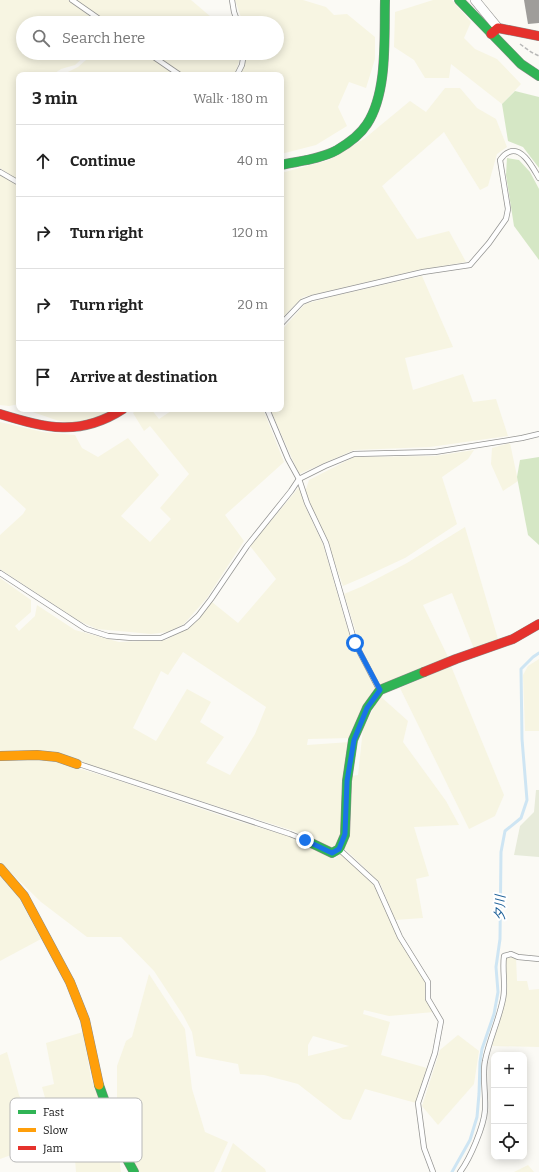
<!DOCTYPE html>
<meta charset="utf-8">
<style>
body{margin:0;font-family:Bitter,"Noto Sans JP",serif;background:#f2f2f2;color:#222}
.controls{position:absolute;right:12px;bottom:12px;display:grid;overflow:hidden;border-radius:8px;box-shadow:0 2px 10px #0003}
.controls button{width:36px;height:36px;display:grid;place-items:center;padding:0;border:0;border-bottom:1px solid #e0e0e0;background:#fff;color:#222;font:20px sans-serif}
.stop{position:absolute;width:12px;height:12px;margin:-9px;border:3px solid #1a73e8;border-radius:50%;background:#fff}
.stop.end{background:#1a73e8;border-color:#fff;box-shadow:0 1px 4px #0008}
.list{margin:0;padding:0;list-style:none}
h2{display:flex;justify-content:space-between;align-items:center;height:52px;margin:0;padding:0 16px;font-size:17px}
h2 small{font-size:13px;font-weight:400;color:#767676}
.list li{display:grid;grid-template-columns:26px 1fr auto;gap:12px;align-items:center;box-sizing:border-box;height:72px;padding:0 16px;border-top:1px solid #e0e0e0}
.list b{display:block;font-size:15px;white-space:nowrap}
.list em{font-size:13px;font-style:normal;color:#767676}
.icon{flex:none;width:22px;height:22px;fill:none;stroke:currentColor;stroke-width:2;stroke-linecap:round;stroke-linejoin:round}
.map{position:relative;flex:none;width:539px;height:1172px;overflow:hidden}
.search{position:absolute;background:#fff;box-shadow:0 2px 10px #0003;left:16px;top:16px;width:268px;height:44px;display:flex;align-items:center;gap:10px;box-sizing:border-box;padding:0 14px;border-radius:22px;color:#767676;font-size:15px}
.panel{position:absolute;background:#fff;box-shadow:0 2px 10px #0003;left:16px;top:72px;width:268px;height:340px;border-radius:8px}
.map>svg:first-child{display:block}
.farmland{fill:#f7f5e2;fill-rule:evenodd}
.forest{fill:#d5e7c5}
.cemetery{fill:#e7ebda}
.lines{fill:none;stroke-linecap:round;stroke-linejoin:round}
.stream{stroke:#cee5f3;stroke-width:3}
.building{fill:#9f9d9a}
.lane-casing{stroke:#959593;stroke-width:6}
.street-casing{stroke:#959593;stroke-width:10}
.fast-casing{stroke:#8c8b89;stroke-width:10}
.slow-casing{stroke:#8c8b89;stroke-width:10}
.jam-casing{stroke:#8c8b89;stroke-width:10}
.path{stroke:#b9b9b8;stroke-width:1.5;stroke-dasharray:4 2;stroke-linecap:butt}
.lane{stroke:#fefefe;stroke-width:4.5}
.street{stroke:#fefefe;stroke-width:9}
.fast{stroke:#30b455;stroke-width:9}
.slow{stroke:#ff9f0a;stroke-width:9}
.jam{stroke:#e5322d;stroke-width:9}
.route{stroke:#1a73e8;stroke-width:5}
.labels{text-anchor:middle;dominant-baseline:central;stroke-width:4;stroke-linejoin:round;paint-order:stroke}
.water-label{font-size:13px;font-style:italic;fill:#206299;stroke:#fff}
.key{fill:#fff;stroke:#b7b7b7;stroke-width:1}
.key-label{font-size:11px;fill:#0f0f0f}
</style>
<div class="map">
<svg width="539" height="1172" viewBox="0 0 539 1172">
<rect width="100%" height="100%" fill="#fbfaf5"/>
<g class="farmland">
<polygon points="0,0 68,0 99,23 23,23 23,53 88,53 75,65 61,69 55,73 42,73 41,75 19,75 19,181 0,168"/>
<polygon points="75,0 191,0 218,23 108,23"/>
<polygon points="235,0 303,0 326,7 334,15 347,14 375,37 375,59 366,88 349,82 338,107 347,126 316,145 281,154 281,75 240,75 245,64 246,53 277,53 277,23 243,23"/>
<polygon points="433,0 452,0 471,22 464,38 475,49 497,59 521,84 502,104 451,64 449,78 425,78 414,60 394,47 395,12"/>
<polygon points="94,53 144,53 176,75 62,75 78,67"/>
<polygon points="152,53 240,53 240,57 236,72 233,75 184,75"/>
<polygon points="445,88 460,88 477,108 496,119 507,147 497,154 488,186 480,190 444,132 382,186 417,239 449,231 466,262 418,270 303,297 281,319 281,173 329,160 364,139 410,101 426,112"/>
<polygon points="0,174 6,176 19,185 19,404 9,406 0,405"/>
<polygon points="422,276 453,347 405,358 413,390 463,374 473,402 496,399 508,436 430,447 354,450 299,474 270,409 281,409 281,331 305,304 334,296"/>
<polygon points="24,409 110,409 101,416 74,424 56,420"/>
<polygon points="137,409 151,409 159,419 174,409 194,409 196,412 199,409 263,409 284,462 225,515 244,541 207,598 184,624 168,632 151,634 97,629 79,621 0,569 0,535 23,514 26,509 0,485 0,422 43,432 75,435 82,448 98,457 128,438 159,475 121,516 150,542 171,519 160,508 189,474 150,426 144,431 133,413"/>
<polygon points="510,443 518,481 503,491 491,464 492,448"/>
<polygon points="474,450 468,459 442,477 457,524 405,558 364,577 343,586 326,539 305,492 309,480 354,457 435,456"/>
<path d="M300,486L304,504L323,544L352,644L376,688L351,738L308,739L307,745L350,742L340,834L338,845L330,849L294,831L57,755L0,754V578L31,600V612L15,626L19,631L35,616L37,605L75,630L119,642L166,640L191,626L212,602L238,623L276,579L250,546ZM183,652L266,707L255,734L230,775L206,763L224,737L200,722L211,702L187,689L156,741L133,728L161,671L168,675Z"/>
<polygon points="465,527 498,639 474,649 452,593 423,605 449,659 381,687 359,642 344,594 363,586 407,563"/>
<polygon points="539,659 539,731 525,731 523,675 528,666"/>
<polygon points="451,666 504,795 495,816 469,829 400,688"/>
<polygon points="380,696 408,721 403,742 446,801 459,825 414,827 429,876 416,879 423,918 395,920 381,885 370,873 345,849 351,776 358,775 363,729"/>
<path d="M0,760H51L114,779L234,820L288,836L335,859L341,853L375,884L427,984L426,999L434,1012L389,1016L364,1010L363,1014L390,1022L381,1055L427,1068L416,1103L365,1089L351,1120L343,1119L298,1084L264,1075L240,1074L238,1064L196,1056L192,1032L183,1015L154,971L121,937H87L41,902L0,862ZM313,1036L349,1046L308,1056V1045Z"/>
<polygon points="0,876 14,889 41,939 0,961"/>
<polygon points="516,957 517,981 527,981 529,990 539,989 539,1047 492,1046 506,998 505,958"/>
<polygon points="149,974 185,1029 192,1089 205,1132 228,1142 214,1172 139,1172 117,1127 117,1066 126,1041 132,1037"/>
<polygon points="83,1032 91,1078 118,1148 121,1172 76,1172 73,1134 56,1137 42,1087 54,1084 46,1043"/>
<polygon points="458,1035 479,1051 474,1084 438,1125 422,1106 440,1050"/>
<polygon points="7,1052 19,1095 44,1143 0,1159 0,1055"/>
<polygon points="233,1143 265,1169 266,1172 221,1172"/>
<polygon points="528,1165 534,1172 514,1172"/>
</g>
<g class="forest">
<polygon points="515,91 539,97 539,168 523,147 508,141 502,104"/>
<polygon points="507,158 519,160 530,172 539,189 539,260 514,226 506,175"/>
<polygon points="539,457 539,545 528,535 517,477 520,460"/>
</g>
<polygon class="cemetery" points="536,790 539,790 539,857 514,855 520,826 534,812"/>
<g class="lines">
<polyline class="stream" points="452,1172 470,1140 477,1117 479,1094 480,1062 482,1049 494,1014 498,992 496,967 500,939 501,852 505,831 521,818 527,800 522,739 521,669 533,657 539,653"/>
</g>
<polygon class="building" points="524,0 539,0 539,23 528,24"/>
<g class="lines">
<g class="lane-casing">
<g id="lane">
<polyline points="72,0 105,23"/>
<polyline points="232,0 234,12 238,23"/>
<polyline points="148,53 180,75"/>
<polyline points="237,75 242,65 244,53"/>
<polyline points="0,172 19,183"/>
<path d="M281,324L302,302L312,298L423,272L470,265L489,243L506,219L508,209L500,160C503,156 504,154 509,152C522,146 533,168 539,178"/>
<polyline points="267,409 288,459 299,479 307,503 326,543 355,643 379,689"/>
<polyline points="0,573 86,629 108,636 132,638 161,638 186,627 198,616 211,599 247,546 291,491 299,479 325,466 354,454 435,452 522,438 539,434"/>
<polyline points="79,764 290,834 305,840"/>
<polyline points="340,850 376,883 400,937 428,982 428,999 441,1021 435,1053 418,1103 424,1148 433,1172"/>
<path d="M460,1172C470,1159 484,1126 485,1110C486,1094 482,1075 485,1061C489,1040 499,1020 503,999C506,985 502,971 504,956L511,954L518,957L539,959"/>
</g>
</g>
<g class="street-casing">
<polyline id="street" points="475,0 498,28"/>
</g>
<g class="fast-casing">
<g id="fast">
<polyline points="459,0 521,64 539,76"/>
<path d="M281,165C299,161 321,159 337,150C349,143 360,135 367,124C388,92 384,37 385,0"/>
<polyline points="305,840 332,853 339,849 345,835 347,781 353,740 367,708 380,690 424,672"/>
<polyline points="99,1085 122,1150 134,1172"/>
</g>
</g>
<g class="slow-casing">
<g id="slow">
<polyline points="0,756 37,755 57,757 77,764"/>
<polyline points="0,868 24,896 70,982 85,1020 99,1085"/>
</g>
</g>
<g class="jam-casing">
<g id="jam">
<polyline points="491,34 498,28 539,36"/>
<path d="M0,414C46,428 80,437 123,409"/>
<polyline points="424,672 456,659 513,639 539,624"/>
</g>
</g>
<polyline class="path" points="520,44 531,52 539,56"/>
<use href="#lane" class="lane"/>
<use href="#street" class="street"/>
<use href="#fast" class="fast"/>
<use href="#slow" class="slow"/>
<use href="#jam" class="jam"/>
</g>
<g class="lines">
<polyline class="route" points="305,840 332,853 339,849 345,834 347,781 354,740 367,708 380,690 355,643"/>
</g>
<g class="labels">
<g class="water-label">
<text transform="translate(500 908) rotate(-89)">夕川</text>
</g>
</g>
<rect x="10" y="1098" width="132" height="64" rx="6" class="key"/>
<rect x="18" y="1110" width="18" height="4" fill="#30b455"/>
<rect x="18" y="1128" width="18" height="4" fill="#ff9f0a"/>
<rect x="18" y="1146" width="18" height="4" fill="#e5322d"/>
<g class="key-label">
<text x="43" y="1116">Fast</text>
<text x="43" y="1134">Slow</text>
<text x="43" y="1152">Jam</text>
</g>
</svg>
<div class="controls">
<button>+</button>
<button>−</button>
<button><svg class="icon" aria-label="locate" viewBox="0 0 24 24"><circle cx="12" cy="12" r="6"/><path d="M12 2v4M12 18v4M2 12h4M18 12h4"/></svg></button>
</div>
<div class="stop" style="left:355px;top:643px"></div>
<div class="stop end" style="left:305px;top:840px"></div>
<div class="search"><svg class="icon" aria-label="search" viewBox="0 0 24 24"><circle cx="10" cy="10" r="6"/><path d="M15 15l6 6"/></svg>Search here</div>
<section class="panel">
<h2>3 min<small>Walk · 180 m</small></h2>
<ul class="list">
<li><svg class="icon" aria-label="ahead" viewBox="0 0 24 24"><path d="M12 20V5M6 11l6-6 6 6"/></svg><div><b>Continue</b></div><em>40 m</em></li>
<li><svg class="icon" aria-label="right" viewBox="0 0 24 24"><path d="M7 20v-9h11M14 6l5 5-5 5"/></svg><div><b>Turn right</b></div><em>120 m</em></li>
<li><svg class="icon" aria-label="right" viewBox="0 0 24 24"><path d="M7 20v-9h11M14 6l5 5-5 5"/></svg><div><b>Turn right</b></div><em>20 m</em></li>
<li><svg class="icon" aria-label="arrive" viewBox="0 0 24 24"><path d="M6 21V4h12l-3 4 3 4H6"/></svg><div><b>Arrive at destination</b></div></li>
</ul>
</section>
</div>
